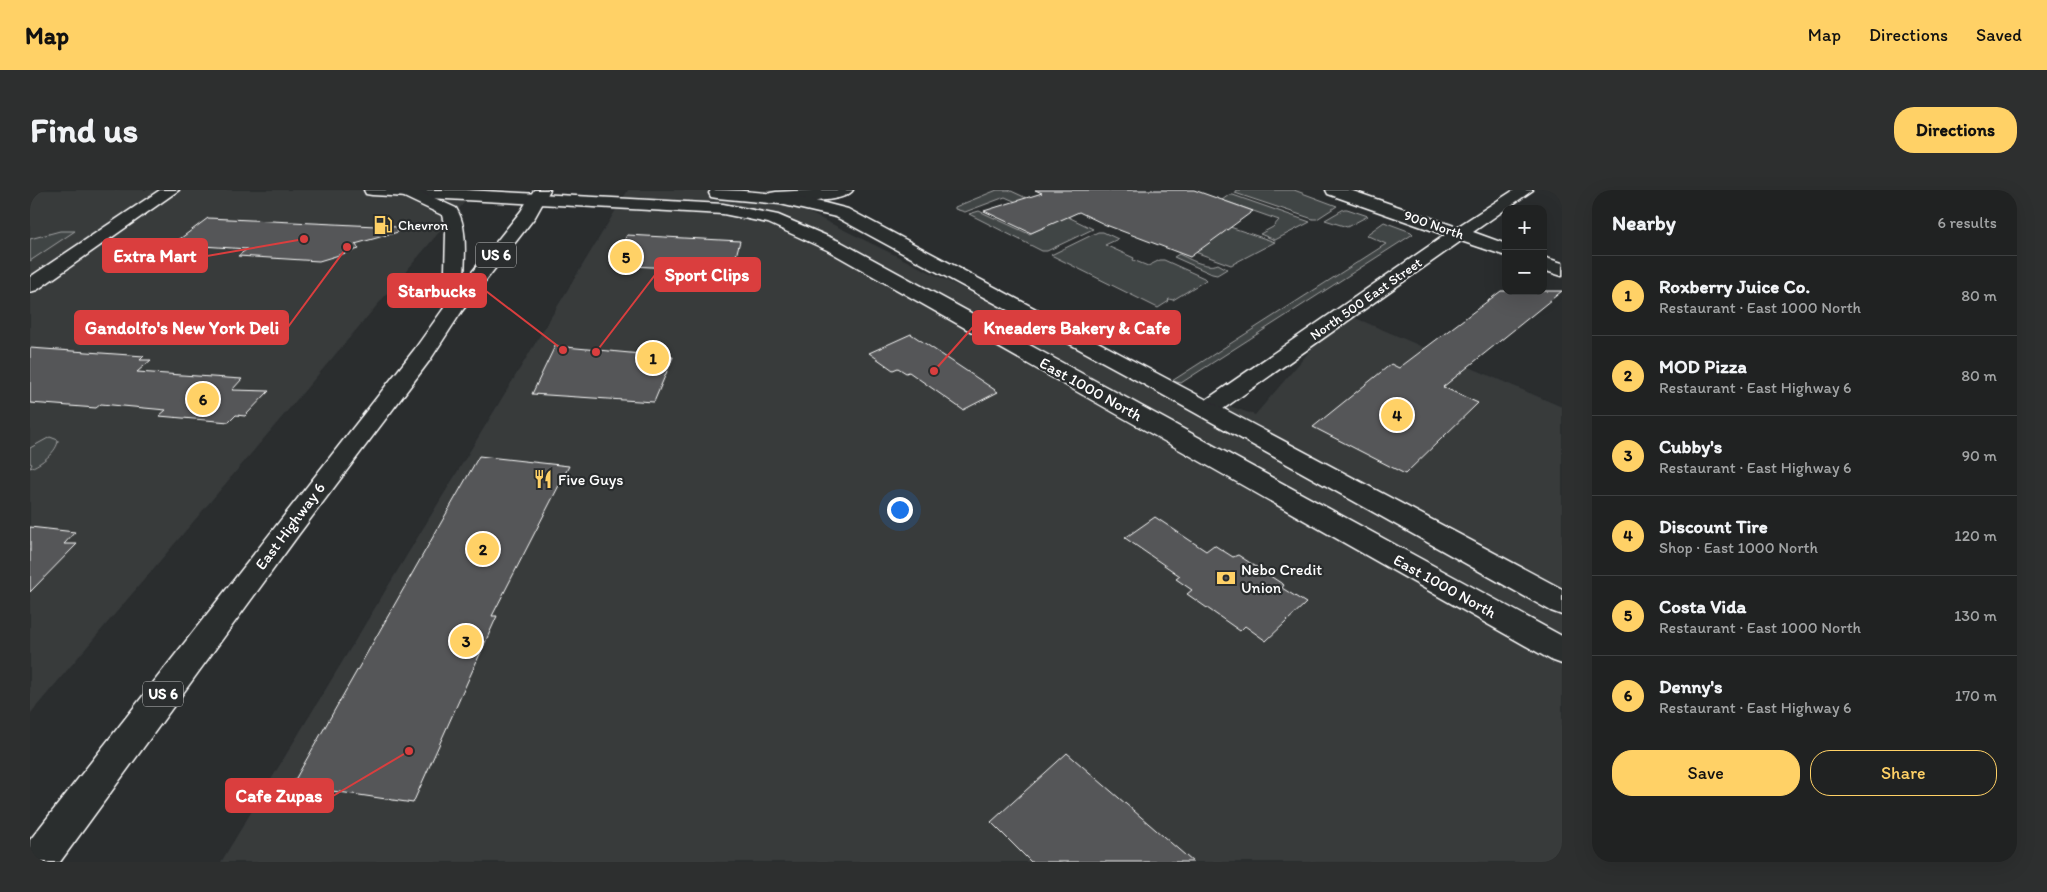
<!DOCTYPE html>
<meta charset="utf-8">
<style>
body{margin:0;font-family:Itim,sans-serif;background:#2d2f2f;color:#f1f3f6}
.controls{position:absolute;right:15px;top:15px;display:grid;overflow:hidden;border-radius:10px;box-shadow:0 5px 20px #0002}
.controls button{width:45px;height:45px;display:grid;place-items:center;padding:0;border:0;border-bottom:1px solid #3d3f40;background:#202222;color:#f1f3f6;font:25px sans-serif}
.you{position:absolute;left:869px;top:319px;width:18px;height:18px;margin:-12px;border:4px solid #fff;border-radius:50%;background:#1a73e8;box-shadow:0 0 0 8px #1a73e833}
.badge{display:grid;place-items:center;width:32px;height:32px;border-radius:50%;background:#ffd166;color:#111;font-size:16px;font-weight:700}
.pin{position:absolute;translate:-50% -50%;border:2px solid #fff;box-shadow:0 1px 5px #0006}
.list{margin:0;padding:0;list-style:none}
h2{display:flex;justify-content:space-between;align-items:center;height:65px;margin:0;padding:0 20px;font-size:21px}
h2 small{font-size:16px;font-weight:400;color:#a2a4a5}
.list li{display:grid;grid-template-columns:32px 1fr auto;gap:15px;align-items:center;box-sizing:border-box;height:80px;padding:0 20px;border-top:1px solid #3d3f40}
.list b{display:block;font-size:19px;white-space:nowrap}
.list p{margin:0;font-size:16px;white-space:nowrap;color:#a2a4a5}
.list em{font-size:16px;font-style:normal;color:#a2a4a5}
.actions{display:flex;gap:10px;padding:15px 20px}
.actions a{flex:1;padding:11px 0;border:1px solid #ffd166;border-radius:20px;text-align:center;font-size:18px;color:#ffd166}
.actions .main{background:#ffd166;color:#111}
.map{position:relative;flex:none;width:1532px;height:672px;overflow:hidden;border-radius:20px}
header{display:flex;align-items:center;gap:30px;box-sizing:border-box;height:70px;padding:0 25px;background:#ffd166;color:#111}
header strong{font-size:24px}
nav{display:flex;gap:28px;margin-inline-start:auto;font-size:18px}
.intro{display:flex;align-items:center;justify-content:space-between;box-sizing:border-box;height:120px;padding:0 30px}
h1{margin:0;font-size:35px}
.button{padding:12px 22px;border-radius:20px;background:#ffd166;color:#111;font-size:18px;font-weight:700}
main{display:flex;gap:30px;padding:0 30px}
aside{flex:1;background:#202222;border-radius:20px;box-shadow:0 5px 20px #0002}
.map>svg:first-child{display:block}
.built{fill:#373a3b}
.green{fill:#414445;stroke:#a0a2a2}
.building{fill:#555758;stroke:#fff}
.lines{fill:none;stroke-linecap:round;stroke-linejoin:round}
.minor-casing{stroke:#fff;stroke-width:3}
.tertiary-casing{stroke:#fff;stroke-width:3}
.secondary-casing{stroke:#fff;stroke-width:3}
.trunk-casing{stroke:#fff;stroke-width:3}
.minor{fill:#2a2d2e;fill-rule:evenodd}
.tertiary{fill:#2a2d2e;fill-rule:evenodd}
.secondary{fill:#2a2d2e;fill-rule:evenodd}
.trunk{fill:#2a2d2e;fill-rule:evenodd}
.labels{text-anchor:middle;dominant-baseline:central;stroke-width:4.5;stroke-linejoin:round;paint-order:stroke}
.far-poi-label{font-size:14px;fill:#fff;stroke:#2a2d2e;text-anchor:start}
.far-street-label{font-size:14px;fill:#fff;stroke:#2a2d2e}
.shield{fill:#2a2d2e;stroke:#bfc0c0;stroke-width:1}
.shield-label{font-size:15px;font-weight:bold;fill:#fff}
.street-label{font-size:16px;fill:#fff;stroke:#2a2d2e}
.poi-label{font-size:16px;fill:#fff;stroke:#2a2d2e;text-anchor:start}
.leader{fill:none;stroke:#da3e3e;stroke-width:2}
.callout-dot{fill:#da3e3e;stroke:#2a2d2e;stroke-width:2}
.callout{fill:#da3e3e;stroke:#da3e3e;stroke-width:2}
.callout-label{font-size:18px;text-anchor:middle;font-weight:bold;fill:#fff}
</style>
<header>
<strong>Map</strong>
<nav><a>Map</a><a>Directions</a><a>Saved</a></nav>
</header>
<div class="intro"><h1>Find us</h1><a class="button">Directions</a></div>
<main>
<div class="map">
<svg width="1532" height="672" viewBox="0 0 1532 672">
<rect width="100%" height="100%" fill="#2a2d2e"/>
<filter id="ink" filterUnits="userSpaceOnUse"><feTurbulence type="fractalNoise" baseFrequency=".02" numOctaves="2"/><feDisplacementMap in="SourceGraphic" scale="10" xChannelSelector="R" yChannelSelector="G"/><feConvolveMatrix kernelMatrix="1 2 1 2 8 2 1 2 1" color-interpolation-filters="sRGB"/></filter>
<g filter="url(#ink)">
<g class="built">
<polygon points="0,0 445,0 0,524"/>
<polygon points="598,0 815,0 747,7 1178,219 1188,212 1225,225 1308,128 1314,123 1532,217 1532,672 191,672"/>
</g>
<g class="green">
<polygon points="967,0 979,0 1018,18 1011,23 975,7 935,22 925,19 925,17"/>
<polygon points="1207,0 1264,0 1307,16 1287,29 1283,29 1205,3"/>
<polygon points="1199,5 1203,5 1280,32 1245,50 1230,44 1243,37 1249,30 1192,10"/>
<polygon points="1314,19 1317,19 1338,26 1317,37 1295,30"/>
<polygon points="949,21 999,44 1025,32 1028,22 1063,39 1017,61 1012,61 939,24"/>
<polygon points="1354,32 1381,42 1383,44 1151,193 1142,191 1356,54 1336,45"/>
<polygon points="1200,37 1245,52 1201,75 1165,62"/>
<polygon points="30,41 45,41 0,71 0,49"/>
<polygon points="1068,42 1073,42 1088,49 1075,55 1104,68 1103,70 1118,76 1130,70 1134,70 1174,88 1176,90 1143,110 1139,109 1138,110 1139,111 1128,118 1021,65"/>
<path d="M1149,64C1159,69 1177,79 1188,74L1197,79L1187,85L1182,84L1144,67Z"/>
<path d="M20,247L28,250C28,261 10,275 0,278L2,274L0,273V258Z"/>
</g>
<g class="building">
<polygon points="1005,0 1164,0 1223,21 1160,67 1076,35 1049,22 1001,43 954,21 1012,3"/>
<polygon points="178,28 367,37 368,42 325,54 329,59 289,71 208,66 217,59 143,54"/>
<polygon points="597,45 710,51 702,81 581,75"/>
<polygon points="1471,101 1532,101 1413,197 1448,213 1375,284 1283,237 1361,174 1369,178"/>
<polygon points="881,144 968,202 933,220 879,182 876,183 868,178 863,180 839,163"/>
<polygon points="525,156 643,167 624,212 502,204"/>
<polygon points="0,158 114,166 110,170 121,170 107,182 212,189 202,200 239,201 215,226 206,225 199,232 129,226 136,220 71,214 66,218 0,213"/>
<polygon points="449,266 539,276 462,426 467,426 383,613 262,595"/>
<polygon points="1125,327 1176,361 1184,355 1203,367 1208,365 1254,395 1252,398 1276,413 1236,451 1215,436 1210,441 1157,404 1162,400 1146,389 1150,386 1095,348"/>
<polygon points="0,337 45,342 34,354 47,354 0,402"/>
<polygon points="1037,563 1163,672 1001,672 961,632"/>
</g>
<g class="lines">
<g class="minor-casing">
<g id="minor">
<polygon points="1296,0 1320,0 1427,37 1484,0 1503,0 1443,42 1476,54 1476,66 1431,51 1186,224 1178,226 1170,224 1166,219 1170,214 1415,45 1298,4"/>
<polygon points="1513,67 1532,73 1532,86 1513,80"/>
</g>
</g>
<g class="tertiary-casing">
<g id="tertiary">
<polygon points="130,0 149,0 7,100 0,102 0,87"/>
<path d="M783,0H823C814,14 763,11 746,12L740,11L738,7L740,3L746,2Z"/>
</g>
</g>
<g class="secondary-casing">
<g id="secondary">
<polygon points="334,0 436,0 693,14 748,25 811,52 1532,446 1532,474 1521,470 797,60 738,33 693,24 342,5 336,4"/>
<path d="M681,0C728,0 772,6 818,19L1532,399V425L1521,421L1097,185L806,27L750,14L687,8L681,7L679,3Z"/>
</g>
</g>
<g class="trunk-casing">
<path id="trunk" d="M371,0H387L426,18C439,38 434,70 434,92L491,21L504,0H520L505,27L432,121L400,170L269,344L30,672H0V650L384,160L414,118L416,43L412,25L372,6L370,2Z"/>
</g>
<use href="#minor" class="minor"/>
<use href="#tertiary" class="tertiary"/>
<use href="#secondary" class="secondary"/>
<use href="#trunk" class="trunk"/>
</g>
</g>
<defs>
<g id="fuel-bare" transform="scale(1.5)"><path d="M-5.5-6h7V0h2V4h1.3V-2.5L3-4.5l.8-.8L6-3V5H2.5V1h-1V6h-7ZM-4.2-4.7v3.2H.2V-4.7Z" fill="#ffd166" stroke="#2a2d2e" stroke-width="2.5" paint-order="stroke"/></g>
<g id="restaurant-bare" transform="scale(1.5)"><path d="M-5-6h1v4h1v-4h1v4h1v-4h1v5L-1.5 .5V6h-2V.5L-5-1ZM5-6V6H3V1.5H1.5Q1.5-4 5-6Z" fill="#ffd166" stroke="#2a2d2e" stroke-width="2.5" paint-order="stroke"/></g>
<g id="bank-bare" transform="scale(1.5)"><path d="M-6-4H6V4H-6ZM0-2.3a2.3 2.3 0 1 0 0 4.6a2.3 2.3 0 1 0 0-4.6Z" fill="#ffd166" stroke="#2a2d2e" stroke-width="2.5" paint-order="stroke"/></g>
</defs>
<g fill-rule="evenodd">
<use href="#fuel-bare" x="353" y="35"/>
<use href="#restaurant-bare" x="513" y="289"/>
<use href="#bank-bare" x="1196" y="388"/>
</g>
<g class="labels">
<g class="far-poi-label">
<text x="368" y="35">Chevron</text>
</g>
<g class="far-street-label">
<text transform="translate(1404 35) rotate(19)">900 North</text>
<text transform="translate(1336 109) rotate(-35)">North 500 East Street</text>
</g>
<g class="shield">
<rect x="446" y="52.5" width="40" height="25" rx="4"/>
<rect x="113" y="491.5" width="40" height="25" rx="4"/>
</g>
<g class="shield-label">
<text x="466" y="65">US 6</text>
<text x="133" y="504">US 6</text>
</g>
<g class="street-label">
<text transform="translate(1061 199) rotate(29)">East 1000 North</text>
<text transform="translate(260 336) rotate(-53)">East Highway 6</text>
<text transform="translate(1415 396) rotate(29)">East 1000 North</text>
</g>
<g class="poi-label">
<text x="528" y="289">Five Guys</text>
<text x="1211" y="379">Nebo Credit<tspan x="1211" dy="18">Union</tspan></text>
</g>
</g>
<path class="leader" d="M274 49L177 66M566 162L625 85M533 160L456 101M904 181L943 137M317 57L258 137M379 561L303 606"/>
<g class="callout-dot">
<circle cx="274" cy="49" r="5"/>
<circle cx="566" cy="162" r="5"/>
<circle cx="533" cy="160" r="5"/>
<circle cx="904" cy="181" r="5"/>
<circle cx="317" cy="57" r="5"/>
<circle cx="379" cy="561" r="5"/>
</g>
<g class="callout">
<rect x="73" y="49" width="104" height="33" rx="5"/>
<rect x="625" y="68" width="105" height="33" rx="5"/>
<rect x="358" y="84" width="98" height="33" rx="5"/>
<rect x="943" y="121" width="207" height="33" rx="5"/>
<rect x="45" y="121" width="213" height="33" rx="5"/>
<rect x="196" y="589" width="107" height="33" rx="5"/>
</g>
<g class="callout-label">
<text x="125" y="72">Extra Mart</text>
<text x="677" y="91">Sport Clips</text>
<text x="407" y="107">Starbucks</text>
<text x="1047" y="144">Kneaders Bakery &amp; Cafe</text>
<text x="152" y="144">Gandolfo's New York Deli</text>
<text x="249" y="612">Cafe Zupas</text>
</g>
</svg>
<div class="controls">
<button>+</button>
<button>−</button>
</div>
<div class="you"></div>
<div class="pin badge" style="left:623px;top:168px">1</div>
<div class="pin badge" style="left:453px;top:359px">2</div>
<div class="pin badge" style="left:436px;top:451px">3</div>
<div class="pin badge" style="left:1367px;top:225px">4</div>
<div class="pin badge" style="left:596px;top:67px">5</div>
<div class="pin badge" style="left:173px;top:209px">6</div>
</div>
<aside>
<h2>Nearby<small>6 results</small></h2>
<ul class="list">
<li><span class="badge">1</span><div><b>Roxberry Juice Co.</b><p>Restaurant · East 1000 North</p></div><em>80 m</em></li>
<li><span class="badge">2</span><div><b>MOD Pizza</b><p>Restaurant · East Highway 6</p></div><em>80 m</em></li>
<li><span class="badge">3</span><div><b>Cubby's</b><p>Restaurant · East Highway 6</p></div><em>90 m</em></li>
<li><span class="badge">4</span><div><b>Discount Tire</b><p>Shop · East 1000 North</p></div><em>120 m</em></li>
<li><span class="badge">5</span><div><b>Costa Vida</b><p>Restaurant · East 1000 North</p></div><em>130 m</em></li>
<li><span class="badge">6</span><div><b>Denny's</b><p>Restaurant · East Highway 6</p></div><em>170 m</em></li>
</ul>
<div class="actions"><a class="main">Save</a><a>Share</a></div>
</aside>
</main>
